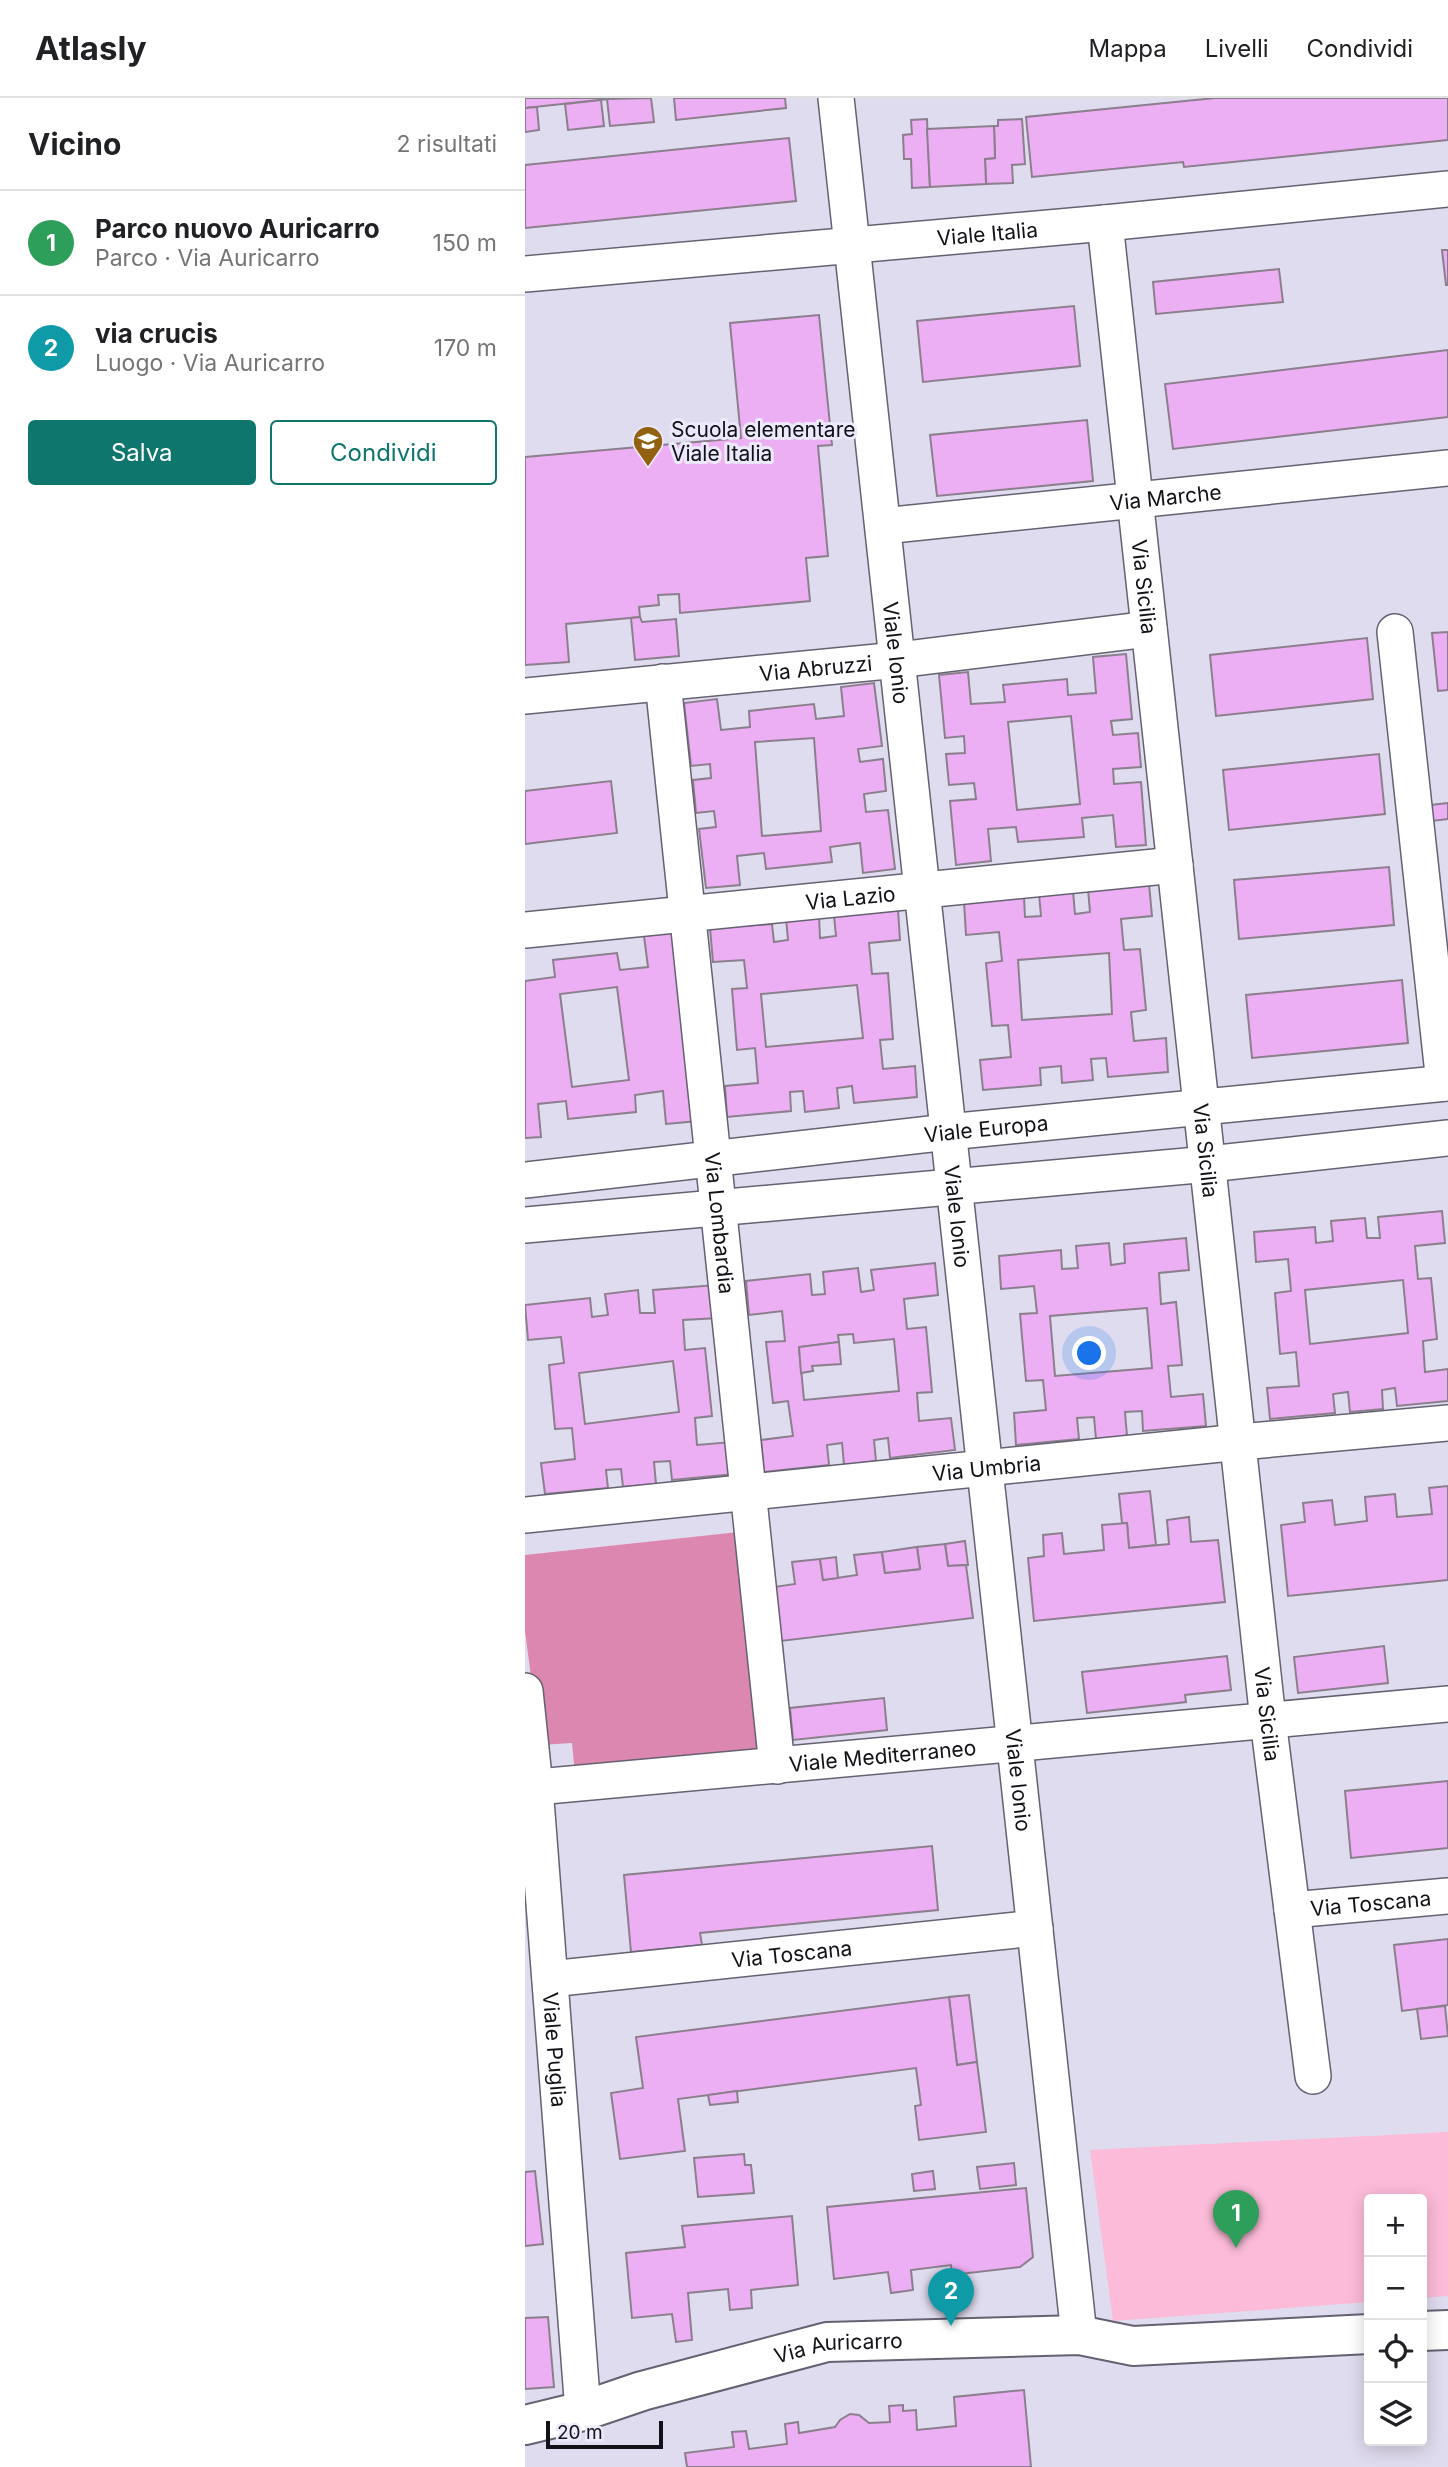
<!DOCTYPE html>
<html lang="it">
<meta charset="utf-8">
<style>
body{margin:0;font-family:Inter,sans-serif;background:#f6f6f6;color:#202124}
.controls{position:absolute;right:21px;bottom:21px;display:grid;overflow:hidden;border-radius:7px;box-shadow:0 4px 18px #0003}
.controls button{width:63px;height:63px;display:grid;place-items:center;padding:0;border:0;border-bottom:2px solid #e0e0e0;background:#fff;color:#202124;font:35px sans-serif}
.scale{position:absolute;left:21px;bottom:18px;width:117px;box-sizing:border-box;padding-left:7px;border:4px solid #121117;border-top:0;font-size:19px;line-height:24px;white-space:nowrap;color:#121117;-webkit-text-stroke:5px #ede9fc;paint-order:stroke}
.you{position:absolute;left:565px;top:1256px;width:24px;height:24px;margin:-18px;border:5px solid #fff;border-radius:50%;background:#1a73e8;box-shadow:0 0 0 10px #1a73e833}
.badge{display:grid;place-items:center;width:46px;height:46px;border-radius:50%;background:#0f766e;color:#fff;font-size:23px;font-weight:700}
.pin{position:absolute;translate:-50% -58px;filter:drop-shadow(0 2px 4px #0008)}
.pin::after{content:'';position:absolute;top:37px;width:24px;height:21px;background:inherit;clip-path:polygon(0 0,100% 0,50% 100%)}
.list{margin:0;padding:0;list-style:none}
h2{display:flex;justify-content:space-between;align-items:center;height:91px;margin:0;padding:0 28px;font-size:30px}
h2 small{font-size:23px;font-weight:400;color:#757577}
.list li{display:grid;grid-template-columns:46px 1fr auto;gap:21px;align-items:center;box-sizing:border-box;height:105px;padding:0 28px;border-top:2px solid #e0e0e0}
.list b{display:block;font-size:26px;white-space:nowrap}
.list p{margin:0;font-size:23px;white-space:nowrap;color:#757577}
.list em{font-size:23px;font-style:normal;color:#757577}
.actions{display:flex;gap:14px;padding:21px 28px}
.actions a{flex:1;padding:16px 0;border:2px solid #0f766e;border-radius:7px;text-align:center;font-size:24px;color:#0f766e}
.actions .main{background:#0f766e;color:#fff}
.icon{flex:none;width:38px;height:38px;fill:none;stroke:currentColor;stroke-width:2;stroke-linecap:round;stroke-linejoin:round}
.map{position:relative;flex:none;width:923px;height:2369px;overflow:hidden}
header{display:flex;align-items:center;gap:42px;box-sizing:border-box;height:98px;padding:0 35px;background:#fff;border-bottom:2px solid #e0e0e0}
header strong{font-size:33px}
nav{display:flex;gap:38px;margin-inline-start:auto;font-size:24px}
main{display:flex}
aside{flex:1;background:#fff}
.map>svg:first-child{display:block}
.green{fill:#fcbbd8}
.forest{fill:#dc87af}
.building{fill:#edaff3;stroke:#8c7f8d;stroke-width:2;fill-rule:evenodd}
.lines{fill:none;stroke-linecap:round;stroke-linejoin:round}
.minor-casing{stroke:#656171;stroke-width:38}
.tertiary-casing{stroke:#656171;stroke-width:42}
.minor{stroke:#fff;stroke-width:35}
.tertiary{stroke:#fff;stroke-width:38}
.labels{text-anchor:middle;dominant-baseline:central;stroke-width:6;stroke-linejoin:round;paint-order:stroke}
.street-label{font-size:21px;fill:#121117;stroke:#ede9fc}
.poi-label{font-size:21px;fill:#121117;stroke:#ede9fc;text-anchor:start}
</style>
<header>
<strong>Atlasly</strong>
<nav><a>Mappa</a><a>Livelli</a><a>Condividi</a></nav>
</header>
<main>
<aside>
<h2>Vicino<small>2 risultati</small></h2>
<ul class="list">
<li><span class="badge" style="background:#2e9e5b">1</span><div><b>Parco nuovo Auricarro</b><p>Parco · Via Auricarro</p></div><em>150 m</em></li>
<li><span class="badge" style="background:#0f9aa8">2</span><div><b>via crucis</b><p>Luogo · Via Auricarro</p></div><em>170 m</em></li>
</ul>
<div class="actions"><a class="main">Salva</a><a>Condividi</a></div>
</aside>
<div class="map">
<svg width="923" height="2369" viewBox="0 0 923 2369">
<rect width="100%" height="100%" fill="#e0dcef"/>
<polygon class="green" points="923,2034 923,2198 897,2200 897,2101 844,2101 844,2204 588,2223 565,2052"/>
<polygon class="forest" points="223,1433 245,1662 50,1676 47,1645 15,1647 0,1533 0,1457"/>
<g class="building">
<polygon points="0,0 93,0 0,10"/>
<polygon points="126,0 129,24 85,28 82,1"/>
<polygon points="149,0 260,0 261,10 151,22"/>
<polygon points="690,0 923,0 923,42 659,69 658,64 507,79 501,19"/>
<polygon points="76,2 79,28 43,32 40,6"/>
<polygon points="12,9 14,32 0,34 0,10"/>
<polygon points="402,21 405,89 387,90 386,61 379,61 378,37 387,36 386,22"/>
<polygon points="497,21 500,66 487,67 488,85 461,86 460,61 470,60 469,28 473,28 473,22"/>
<polygon points="469,28 470,60 460,61 461,86 405,89 402,31"/>
<polygon points="264,40 271,103 0,130 0,67"/>
<polygon points="917,152 923,152 923,187 921,187"/>
<polygon points="754,171 758,204 631,216 628,184"/>
<polygon points="549,208 555,268 398,284 392,223"/>
<polygon points="294,217 307,347 293,348 303,458 281,460 285,503 155,515 154,496 133,497 134,507 114,509 115,519 41,526 44,564 0,567 0,359 216,340 205,225"/>
<polygon points="923,252 923,319 648,351 640,286"/>
<polygon points="562,322 568,383 412,398 405,337"/>
<polygon points="115,519 117,524 151,521 154,558 110,562 106,520"/>
<polygon points="923,534 923,592 913,593 907,535"/>
<polygon points="842,540 848,601 691,618 685,557"/>
<path d="M601,556L607,621L586,623L588,637L613,635L616,669L588,671L589,686L616,684L621,747L591,749L588,717L557,720L559,739L493,744L491,729L463,731L466,763L431,767L425,703L451,701L449,685L424,687L421,656L440,655L439,638L420,640L414,577L443,574L446,606L480,604L478,587L542,581L543,597L571,595L568,559ZM546,618L555,706L492,712L483,624Z"/>
<path d="M349,585L357,648L333,651L335,664L358,661L361,693L339,696L341,714L363,712L370,771L338,775L335,745L305,749L307,764L241,771L239,755L212,758L215,787L181,790L174,731L191,729L189,713L171,715L168,682L186,680L185,666L166,668L159,605L192,601L196,632L225,629L224,613L289,606L291,621L319,618L316,589ZM289,640L296,733L237,738L230,644Z"/>
<polygon points="854,656 860,716 704,732 698,672"/>
<polygon points="86,683 92,735 0,746 0,693"/>
<polygon points="923,705 923,721 907,723 906,707"/>
<polygon points="864,769 869,827 714,841 709,782"/>
<path d="M624,786L627,818L596,821L599,852L615,851L621,912L606,914L609,943L641,940L643,974L583,979L581,960L566,961L568,982L537,985L536,968L515,970L516,987L458,992L455,962L486,959L483,927L467,928L461,865L477,863L474,834L441,837L439,804L499,799L500,819L516,818L514,796L548,793L550,816L565,814L563,791ZM584,855L587,916L497,922L493,862Z"/>
<path d="M373,812L375,842L344,845L347,876L363,875L368,941L355,942L358,971L390,968L392,999L329,1005L327,988L312,990L314,1010L280,1014L278,993L265,994L266,1013L202,1019L200,988L233,985L230,950L212,952L207,891L222,890L219,862L188,864L185,830L247,826L249,844L263,842L261,820L294,817L295,840L311,838L309,818ZM332,887L338,940L241,949L236,896Z"/>
<path d="M152,834L173,1023L141,1026L138,993L110,997L111,1014L43,1021L41,1003L13,1006L16,1039L0,1040V883L30,879L28,862L92,855L95,872L123,869L119,838ZM92,889L104,982L47,989L35,896Z"/>
<polygon points="877,882 883,945 727,960 721,897"/>
<path d="M917,1113L920,1145L890,1148L893,1181L906,1180L912,1241L898,1243L900,1274L923,1271V1303L872,1308L870,1290L857,1292L858,1311L825,1314L823,1294L808,1296L810,1315L745,1321L742,1290L774,1288L771,1254L755,1256L750,1195L766,1193L763,1161L731,1164L729,1134L790,1129L791,1145L808,1143L806,1123L840,1120L842,1140H855L853,1119ZM878,1182L883,1235L785,1246L780,1192Z"/>
<path d="M661,1140L664,1172L634,1175L636,1206L651,1204L657,1267L643,1268L646,1299L678,1296L681,1328L618,1333L617,1313L600,1314L602,1338L571,1341L569,1319L552,1320L554,1341L491,1347L489,1315L521,1312L518,1282L501,1283L495,1216L512,1215L509,1188L476,1191L474,1158L536,1152L537,1171L553,1170L551,1148L584,1145L586,1167L600,1165L599,1146ZM622,1210L627,1270L530,1278L525,1218Z"/>
<path d="M410,1165L413,1197L379,1201L382,1231L401,1229L407,1294L392,1295L394,1323L426,1320L430,1352L365,1360L363,1340L349,1342L351,1363L319,1367L317,1345L302,1347L304,1367L239,1374L236,1342L268,1338L263,1303L248,1305L241,1244L260,1243L257,1213L224,1217L221,1183L285,1176L287,1197L300,1196L298,1174L333,1170L336,1194L349,1192L346,1172ZM328,1236L329,1245L369,1241L374,1293L279,1302L274,1249L314,1244L313,1237Z"/>
<path d="M191,1187L194,1220L158,1222L160,1252L180,1250L187,1318L170,1320L172,1347L207,1344L210,1376L147,1382L145,1363L129,1364L131,1386L98,1389L96,1371L81,1372L83,1390L20,1396L16,1365L50,1361L47,1330L30,1331L24,1267L39,1265L36,1239L3,1242L0,1207L65,1200L67,1219L83,1217L80,1196L113,1192L115,1215H130L128,1192ZM148,1263L154,1314L60,1326L54,1275Z"/>
<polygon points="314,1244 316,1266 287,1268 288,1273 276,1275 274,1249"/>
<polygon points="923,1388 923,1482 763,1498 756,1427 780,1424 778,1405 807,1402 810,1427 842,1423 840,1399 870,1396 872,1419 907,1416 904,1390"/>
<polygon points="625,1393 631,1447 604,1450 602,1425 597,1425 594,1396"/>
<polygon points="664,1419 666,1444 693,1442 700,1504 509,1523 503,1460 519,1458 518,1437 537,1435 539,1456 579,1452 577,1427 602,1425 604,1450 644,1446 642,1422"/>
<polygon points="440,1443 443,1467 423,1468 420,1446"/>
<polygon points="420,1446 423,1468 441,1467 448,1520 256,1543 249,1489 270,1486 267,1464 295,1461 298,1482 332,1477 329,1457 357,1454 360,1475 395,1471 392,1449"/>
<polygon points="392,1449 395,1471 360,1475 357,1454"/>
<polygon points="311,1459 313,1480 298,1482 295,1461"/>
<polygon points="859,1548 863,1585 773,1595 769,1559"/>
<polygon points="702,1558 706,1592 660,1597 661,1604 562,1615 557,1574"/>
<polygon points="359,1600 362,1632 268,1642 265,1610"/>
<polygon points="923,1683 923,1750 826,1760 820,1693"/>
<polygon points="407,1748 413,1812 175,1835 177,1847 106,1854 99,1777"/>
<polygon points="923,1841 923,1907 877,1913 869,1847"/>
<polygon points="444,1897 452,1964 432,1967 424,1899"/>
<polygon points="424,1899 432,1967 452,1964 461,2034 394,2042 390,2008 396,2007 391,1970 153,2001 160,2053 95,2061 86,1995 118,1990 111,1939"/>
<polygon points="920,1908 923,1938 896,1941 892,1911"/>
<polygon points="212,1993 213,2004 185,2007 183,1997"/>
<polygon points="219,2056 220,2067 226,2067 229,2095 173,2099 169,2060"/>
<polygon points="489,2065 491,2087 455,2091 452,2069"/>
<polygon points="10,2073 18,2146 0,2148 0,2074"/>
<polygon points="408,2073 410,2091 389,2093 387,2076"/>
<polygon points="501,2090 508,2159 495,2169 427,2177 426,2167 386,2172 388,2192 366,2195 363,2174 309,2181 302,2109"/>
<polygon points="267,2118 273,2187 226,2192 227,2210 205,2212 203,2191 163,2195 167,2242 151,2244 147,2216 107,2220 101,2155 160,2149 157,2128"/>
<polygon points="23,2219 29,2289 0,2291 0,2220"/>
<polygon points="499,2292 506,2369 162,2369 160,2355 209,2349 207,2334 221,2333 224,2351 262,2346 260,2326 273,2324 274,2335 310,2329 315,2322 325,2316 334,2317 344,2325 365,2324 364,2308 378,2307 378,2313 391,2312 392,2332 431,2328 429,2299"/>
</g>
<g class="lines">
<g class="minor-casing">
<g id="minor">
<path id="s1" d="M311,0L554,2237"/>
<path id="s2" d="M580,125L743,1622L788,1978"/>
<path id="s3" d="M0,176L580,125L923,91"/>
<path id="s4" d="M358,428L923,370"/>
<polyline points="870,534 919,985"/>
<path id="s5" d="M138,584L252,1668"/>
<path id="s6" d="M0,598L373,562L624,531"/>
<path id="s7" d="M0,832L650,767"/>
<path id="s8" d="M0,1082L423,1034L923,985"/>
<polyline points="0,1127 684,1066 923,1040"/>
<path id="s9" d="M0,1417L715,1344L923,1325"/>
<path id="s10" d="M0,1593L10,1689L58,2313"/>
<path id="s11" d="M0,1690L923,1606"/>
<path id="s12" d="M767,1812L923,1798"/>
<path id="s13" d="M25,1881L510,1830"/>
</g>
</g>
<g class="tertiary-casing">
<g id="tertiary">
<polyline points="897,2233 923,2232"/>
<path id="s14" d="M0,2327L58,2313L117,2293L302,2244L554,2237L608,2248L844,2236"/>
</g>
</g>
<use href="#minor" class="minor"/>
<use href="#tertiary" class="tertiary"/>
</g>
<defs>
<g id="school-pin" transform="scale(1.575)"><path d="M0 17L-7.5 6A9.5 9.5 0 1 1 7.5 6Z" fill="#926011" stroke="#ede9fc"/><path d="M0-5L7-2L0 1L-7-2ZM-4 1L0 2.5L4 1V4Q0 6-4 4Z" fill="#fff"/></g>
</defs>
<g fill-rule="evenodd">
<use href="#school-pin" x="123" y="343"/>
</g>
<g class="labels">
<g class="street-label">
<text stroke="none"><textPath href="#s3" startOffset="464">Viale Italia</textPath></text>
<text stroke="none"><textPath href="#s4" startOffset="284">Via Marche</textPath></text>
<text stroke="none"><textPath href="#s2" startOffset="366">Via Sicilia</textPath></text>
<text stroke="none"><textPath href="#s1" startOffset="558">Viale Ionio</textPath></text>
<text stroke="none"><textPath href="#s6" startOffset="292">Via Abruzzi</textPath></text>
<text stroke="none"><textPath href="#s7" startOffset="327">Via Lazio</textPath></text>
<text stroke="none"><textPath href="#s8" startOffset="464">Viale Europa</textPath></text>
<text stroke="none"><textPath href="#s2" startOffset="933">Via Sicilia</textPath></text>
<text stroke="none"><textPath href="#s1" startOffset="1125">Viale Ionio</textPath></text>
<text stroke="none"><textPath href="#s5" startOffset="544">Via Lombardia</textPath></text>
<text stroke="none"><textPath href="#s9" startOffset="464">Via Umbria</textPath></text>
<text stroke="none"><textPath href="#s2" startOffset="1500">Via Sicilia</textPath></text>
<text stroke="none"><textPath href="#s11" startOffset="359">Viale Mediterraneo</textPath></text>
<text stroke="none"><textPath href="#s1" startOffset="1692">Viale Ionio</textPath></text>
<text stroke="none"><textPath href="#s12" startOffset="79">Via Toscana</textPath></text>
<text stroke="none"><textPath href="#s13" startOffset="243">Via Toscana</textPath></text>
<text stroke="none"><textPath href="#s10" startOffset="360">Viale Puglia</textPath></text>
<text stroke="none"><textPath href="#s14" startOffset="324">Via Auricarro</textPath></text>
</g>
<g class="poi-label">
<text x="146" y="331">Scuola elementare<tspan x="146" dy="24">Viale Italia</tspan></text>
</g>
</g>
</svg>
<div class="controls">
<button>+</button>
<button>−</button>
<button><svg class="icon" aria-label="locate" viewBox="0 0 24 24"><circle cx="12" cy="12" r="6"/><path d="M12 2v4M12 18v4M2 12h4M18 12h4"/></svg></button>
<button><svg class="icon" aria-label="layers" viewBox="0 0 24 24"><path d="M12 4l9 5-9 5-9-5zM3 14l9 5 9-5"/></svg></button>
</div>
<div class="scale">20 m</div>
<div class="you"></div>
<div class="pin badge" style="left:711px;top:2150px;background:#2e9e5b">1</div>
<div class="pin badge" style="left:426px;top:2228px;background:#0f9aa8">2</div>
</div>
</main>
